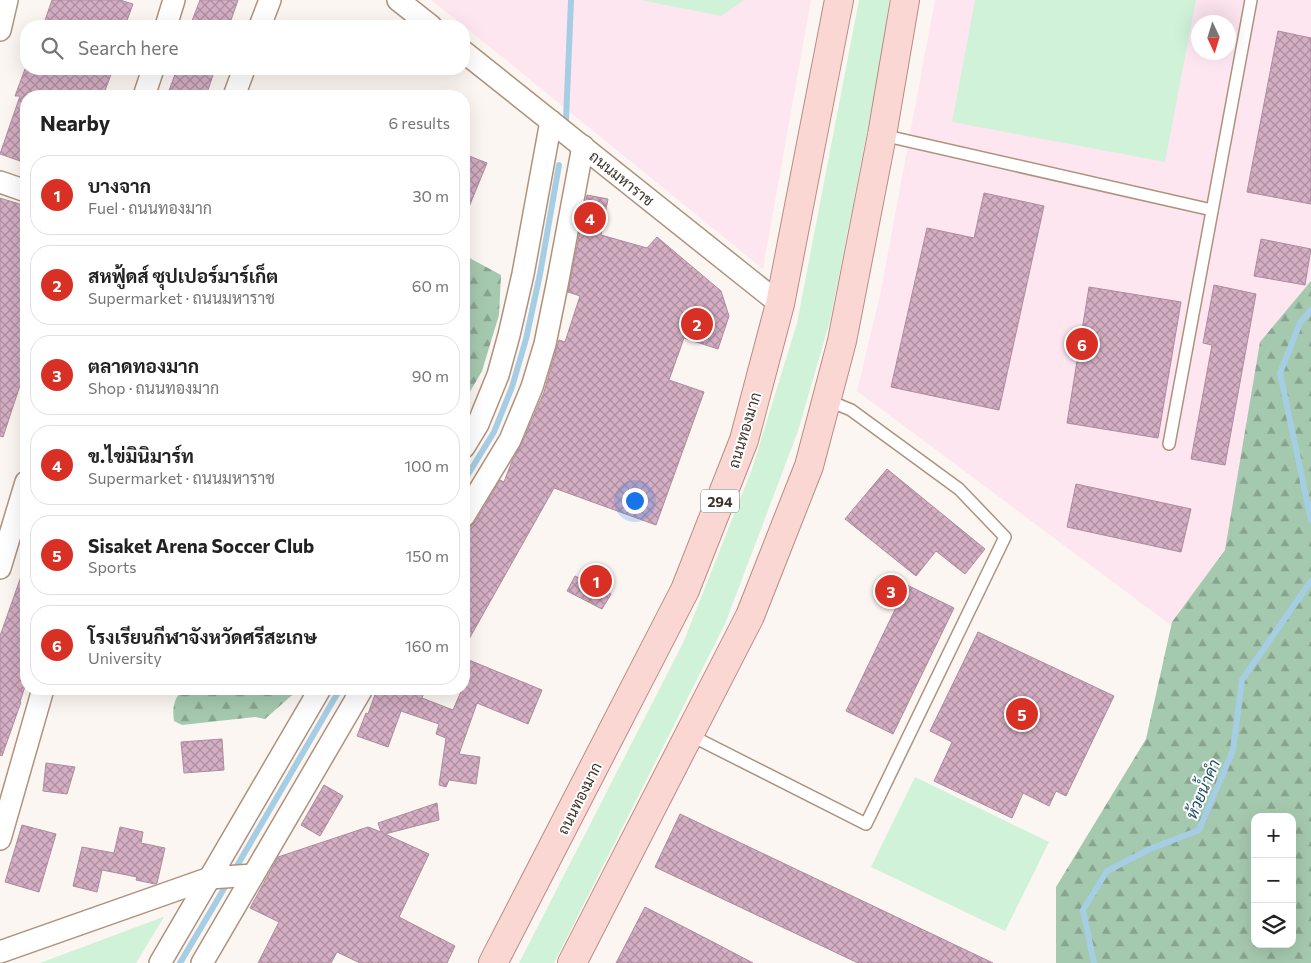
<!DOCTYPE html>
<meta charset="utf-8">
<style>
body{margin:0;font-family:Commissioner,Sarabun,sans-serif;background:#f2f2f2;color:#222}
.controls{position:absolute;right:15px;bottom:15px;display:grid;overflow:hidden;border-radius:10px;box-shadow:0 5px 20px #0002}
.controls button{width:45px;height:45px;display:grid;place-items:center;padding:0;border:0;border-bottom:1px solid #e0e0e0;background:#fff;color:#222;font:25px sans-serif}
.compass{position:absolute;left:1191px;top:15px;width:45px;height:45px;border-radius:50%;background:#fff;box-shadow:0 5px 20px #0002;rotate:176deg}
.you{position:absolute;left:634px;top:500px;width:18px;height:18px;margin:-12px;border:4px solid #fff;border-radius:50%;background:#1a73e8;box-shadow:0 0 0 8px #1a73e833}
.badge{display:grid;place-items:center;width:32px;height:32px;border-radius:50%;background:#d93025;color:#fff;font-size:16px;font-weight:700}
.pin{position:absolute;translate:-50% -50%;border:2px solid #fff;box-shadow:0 1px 5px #0006}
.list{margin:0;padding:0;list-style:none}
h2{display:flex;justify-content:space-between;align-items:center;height:65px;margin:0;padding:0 20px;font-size:21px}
h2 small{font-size:16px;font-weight:400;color:#767676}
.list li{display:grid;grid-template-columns:32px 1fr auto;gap:15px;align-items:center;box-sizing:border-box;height:80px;margin:0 10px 10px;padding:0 10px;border:1px solid #e0e0e0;border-radius:20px}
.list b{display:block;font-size:19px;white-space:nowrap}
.list p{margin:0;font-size:16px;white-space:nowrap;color:#767676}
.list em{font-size:16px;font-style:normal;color:#767676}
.icon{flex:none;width:28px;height:28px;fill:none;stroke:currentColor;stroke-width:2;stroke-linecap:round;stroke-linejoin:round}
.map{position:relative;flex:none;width:1311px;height:963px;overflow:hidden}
.search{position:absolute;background:#fff;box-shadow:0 5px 20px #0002;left:20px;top:20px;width:450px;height:55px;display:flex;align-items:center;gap:12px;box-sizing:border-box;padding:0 18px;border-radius:20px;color:#767676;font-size:19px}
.panel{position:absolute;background:#fff;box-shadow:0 5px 20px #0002;left:20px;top:90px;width:450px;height:605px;border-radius:20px}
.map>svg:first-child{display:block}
.education{fill:#fee6f1;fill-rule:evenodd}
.grass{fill:#d0f2d9}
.forest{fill:url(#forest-firs);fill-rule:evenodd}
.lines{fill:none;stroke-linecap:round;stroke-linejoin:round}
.stream{stroke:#a5cee4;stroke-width:6}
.building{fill:url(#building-cross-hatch);stroke:#ac8c9e}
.lane-casing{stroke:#af927d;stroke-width:14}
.street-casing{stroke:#af927d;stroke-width:24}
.primary-casing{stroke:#b78c85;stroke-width:30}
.lane{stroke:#fff;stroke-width:11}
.street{stroke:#fff;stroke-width:21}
.primary{stroke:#fbd7d4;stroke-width:28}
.labels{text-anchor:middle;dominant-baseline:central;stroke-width:4;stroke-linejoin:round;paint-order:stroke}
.shield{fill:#fff;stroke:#777069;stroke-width:1}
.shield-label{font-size:14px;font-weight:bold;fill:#3d3229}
.street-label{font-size:15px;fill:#3d3229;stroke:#fff}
.water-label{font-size:16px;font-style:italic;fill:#1a4d64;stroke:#fff}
</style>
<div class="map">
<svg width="1311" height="963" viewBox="0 0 1311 963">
<defs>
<pattern id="forest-firs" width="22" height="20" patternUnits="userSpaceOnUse" patternTransform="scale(1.25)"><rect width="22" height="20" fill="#a5c9af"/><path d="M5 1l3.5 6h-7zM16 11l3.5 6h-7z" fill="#88a48e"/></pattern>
<pattern id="building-cross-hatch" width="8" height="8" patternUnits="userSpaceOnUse" patternTransform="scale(1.25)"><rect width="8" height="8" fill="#d4aec3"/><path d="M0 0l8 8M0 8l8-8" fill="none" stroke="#ad8e9e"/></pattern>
</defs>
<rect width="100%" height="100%" fill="#fcf6f2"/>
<g class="education">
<polygon points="431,0 811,0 763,269 464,26"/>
<path d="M935,0H1311V308L1239,676L857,391L880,295ZM1198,22H1228V52H1198Z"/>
</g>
<g class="grass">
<polygon points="640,0 744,0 721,16"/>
<polygon points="859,0 889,0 884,45 830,321 798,431 725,624 554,963 519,963 683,643 752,469 797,323"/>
<polygon points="975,0 1196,0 1165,162 952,122"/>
<polygon points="915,777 1049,842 1005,931 871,867"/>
<polygon points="164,917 136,963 40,963 163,917"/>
</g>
<g class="forest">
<polygon points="464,255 501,275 499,315 482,371 464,402"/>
<path d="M1311,281V963H1056V887L1146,739L1172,622L1225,550L1260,342ZM1255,817H1292V944H1255Z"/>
<path d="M184,689H299L265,719L255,717L182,725L174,721C172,708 174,697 184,689Z"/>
</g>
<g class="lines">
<g class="stream">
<polyline points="566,120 571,0"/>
<polyline points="1311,310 1300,323 1280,373 1311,520"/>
<polyline points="464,481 494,432 512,387 526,339 540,274 559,165"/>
<polyline points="234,871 340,689"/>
<polyline points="180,963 228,882"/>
<polyline points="1094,963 1083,910 1107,871 1150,849 1199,830 1233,750 1242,680 1311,581"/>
</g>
</g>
<g class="building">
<polygon points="52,0 120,0 133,4 125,26 43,26"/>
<polygon points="200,0 238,0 229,26 190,26"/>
<polygon points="1278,31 1311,38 1311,204 1247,192"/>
<polygon points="25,69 113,69 103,96 26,96 26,163 0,154 20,96 15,96"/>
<polygon points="177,69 215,69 206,96 167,96"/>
<polygon points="464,154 487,163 464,219"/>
<polygon points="984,193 1044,206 999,410 891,387 927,228 974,238"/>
<polygon points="587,195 608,199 601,235 647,248 657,237 721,291 729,316 718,349 684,338 669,380 704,392 656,525 554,488 464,648 464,538 470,527 475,522 500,480 504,482 512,461 521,445 544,392 559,340 565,342 580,296 568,292"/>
<polygon points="0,198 26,206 26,367 3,437 0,436"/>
<polygon points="1261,239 1311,249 1305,285 1254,276"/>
<polygon points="1214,285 1256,294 1225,465 1191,459 1212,345 1203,343"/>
<polygon points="1089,287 1181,302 1158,438 1067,423"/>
<polygon points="887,469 985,549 965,574 936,551 916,576 845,519"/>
<polygon points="1076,484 1191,509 1181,552 1067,527"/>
<polygon points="24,568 26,568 26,683 20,702 21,702 2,756 0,755 0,636"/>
<polygon points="575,576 611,594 602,609 567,591"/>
<polygon points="907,585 954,608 893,734 846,711"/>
<polygon points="978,632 1114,696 1066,796 1056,791 1049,806 1023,793 1012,818 934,781 952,742 930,731"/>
<polygon points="464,658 542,690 528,724 477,703 459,754 480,757 476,784 449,780 446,787 439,785 446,738 436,734 439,724 401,711 388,747 357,736 366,713 368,714 377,689 425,689 422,698 453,710 462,689 464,689"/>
<polygon points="222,739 224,770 184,773 181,742"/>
<polygon points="46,763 75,767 67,794 43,791"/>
<polygon points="324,785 343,796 320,836 301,825"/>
<polygon points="437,803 439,820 385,834 429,854 399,917 455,946 447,963 360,963 337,952 331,963 258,963 279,922 250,908 278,857 368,827 381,832 378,823"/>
<polygon points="680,814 745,845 993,963 858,963 706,891 655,867"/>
<polygon points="22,825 56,834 39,892 5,882"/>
<polygon points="120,827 143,832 141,843 165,848 157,883 155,884 136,880 137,877 102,870 97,892 73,886 82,847 114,853"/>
<polygon points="645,907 713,942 753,963 616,963"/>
</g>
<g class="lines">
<g class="lane-casing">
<g id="lane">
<polyline points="882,135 1212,210"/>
<polyline points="1169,444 1251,0"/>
<polyline points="690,735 866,824 1005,537 959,489 851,410 827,400"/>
</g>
</g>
<g class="street-casing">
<g id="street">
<polyline points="398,0 431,26"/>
<polyline points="166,26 174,0"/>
<polyline points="260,26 270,0"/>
<polyline points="0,30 7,0"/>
<polyline points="464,52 780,304"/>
<polyline points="144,96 153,69"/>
<polyline points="234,96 244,69"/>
<polyline points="0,182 26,191"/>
<polyline points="464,447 478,424 498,375 509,335 523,274 551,121"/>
<polyline points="464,516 510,440 532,387 545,344 558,280 583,146"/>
<polyline points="0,568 26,482"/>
<polyline points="0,839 43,689"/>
<polyline points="0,952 210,878 253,875"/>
<polyline points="160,963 320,689"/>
<polyline points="202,963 362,689"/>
</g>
</g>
<g class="primary-casing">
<g id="primary">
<polyline points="493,963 685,590 744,440 780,304 839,0"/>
<polyline points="572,963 750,616 809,466 842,341 882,135 905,0"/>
</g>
</g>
<use href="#lane" class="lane"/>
<use href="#street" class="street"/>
<use href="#primary" class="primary"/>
</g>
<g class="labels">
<rect class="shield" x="701" y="489.5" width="38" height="23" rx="4"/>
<g class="shield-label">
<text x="720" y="501">294</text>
</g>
<g class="street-label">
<text transform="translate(622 178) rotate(39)">ถนนมหาราช</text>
<text transform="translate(744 430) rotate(-73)">ถนนทองมาก</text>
<text transform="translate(579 798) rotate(-63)">ถนนทองมาก</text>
</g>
<g class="water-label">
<text transform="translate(1202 789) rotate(-67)">ห้วยน้ำคำ</text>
</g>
</g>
</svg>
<div class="controls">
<button>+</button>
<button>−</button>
<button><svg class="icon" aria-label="layers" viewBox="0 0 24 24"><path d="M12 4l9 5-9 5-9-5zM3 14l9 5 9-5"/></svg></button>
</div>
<svg class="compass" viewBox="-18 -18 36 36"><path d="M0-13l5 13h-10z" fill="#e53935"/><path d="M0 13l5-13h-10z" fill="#767676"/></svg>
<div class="you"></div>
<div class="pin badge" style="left:596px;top:581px">1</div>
<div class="pin badge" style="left:697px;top:324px">2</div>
<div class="pin badge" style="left:891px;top:591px">3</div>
<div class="pin badge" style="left:590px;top:218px">4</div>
<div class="pin badge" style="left:1022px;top:714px">5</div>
<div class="pin badge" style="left:1082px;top:344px">6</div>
<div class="search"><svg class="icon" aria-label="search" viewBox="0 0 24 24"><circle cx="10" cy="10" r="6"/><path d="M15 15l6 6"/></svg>Search here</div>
<section class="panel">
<h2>Nearby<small>6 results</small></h2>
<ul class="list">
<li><span class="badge">1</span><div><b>บางจาก</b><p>Fuel · ถนนทองมาก</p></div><em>30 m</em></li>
<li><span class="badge">2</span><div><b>สหฟู้ดส์ ซุปเปอร์มาร์เก็ต</b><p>Supermarket · ถนนมหาราช</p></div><em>60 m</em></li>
<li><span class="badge">3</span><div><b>ตลาดทองมาก</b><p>Shop · ถนนทองมาก</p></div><em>90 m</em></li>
<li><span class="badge">4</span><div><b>ข.ไข่มินิมาร์ท</b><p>Supermarket · ถนนมหาราช</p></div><em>100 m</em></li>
<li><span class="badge">5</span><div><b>Sisaket Arena Soccer Club</b><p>Sports</p></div><em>150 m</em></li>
<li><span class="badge">6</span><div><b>โรงเรียนกีฬาจังหวัดศรีสะเกษ</b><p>University</p></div><em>160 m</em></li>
</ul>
</section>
</div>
